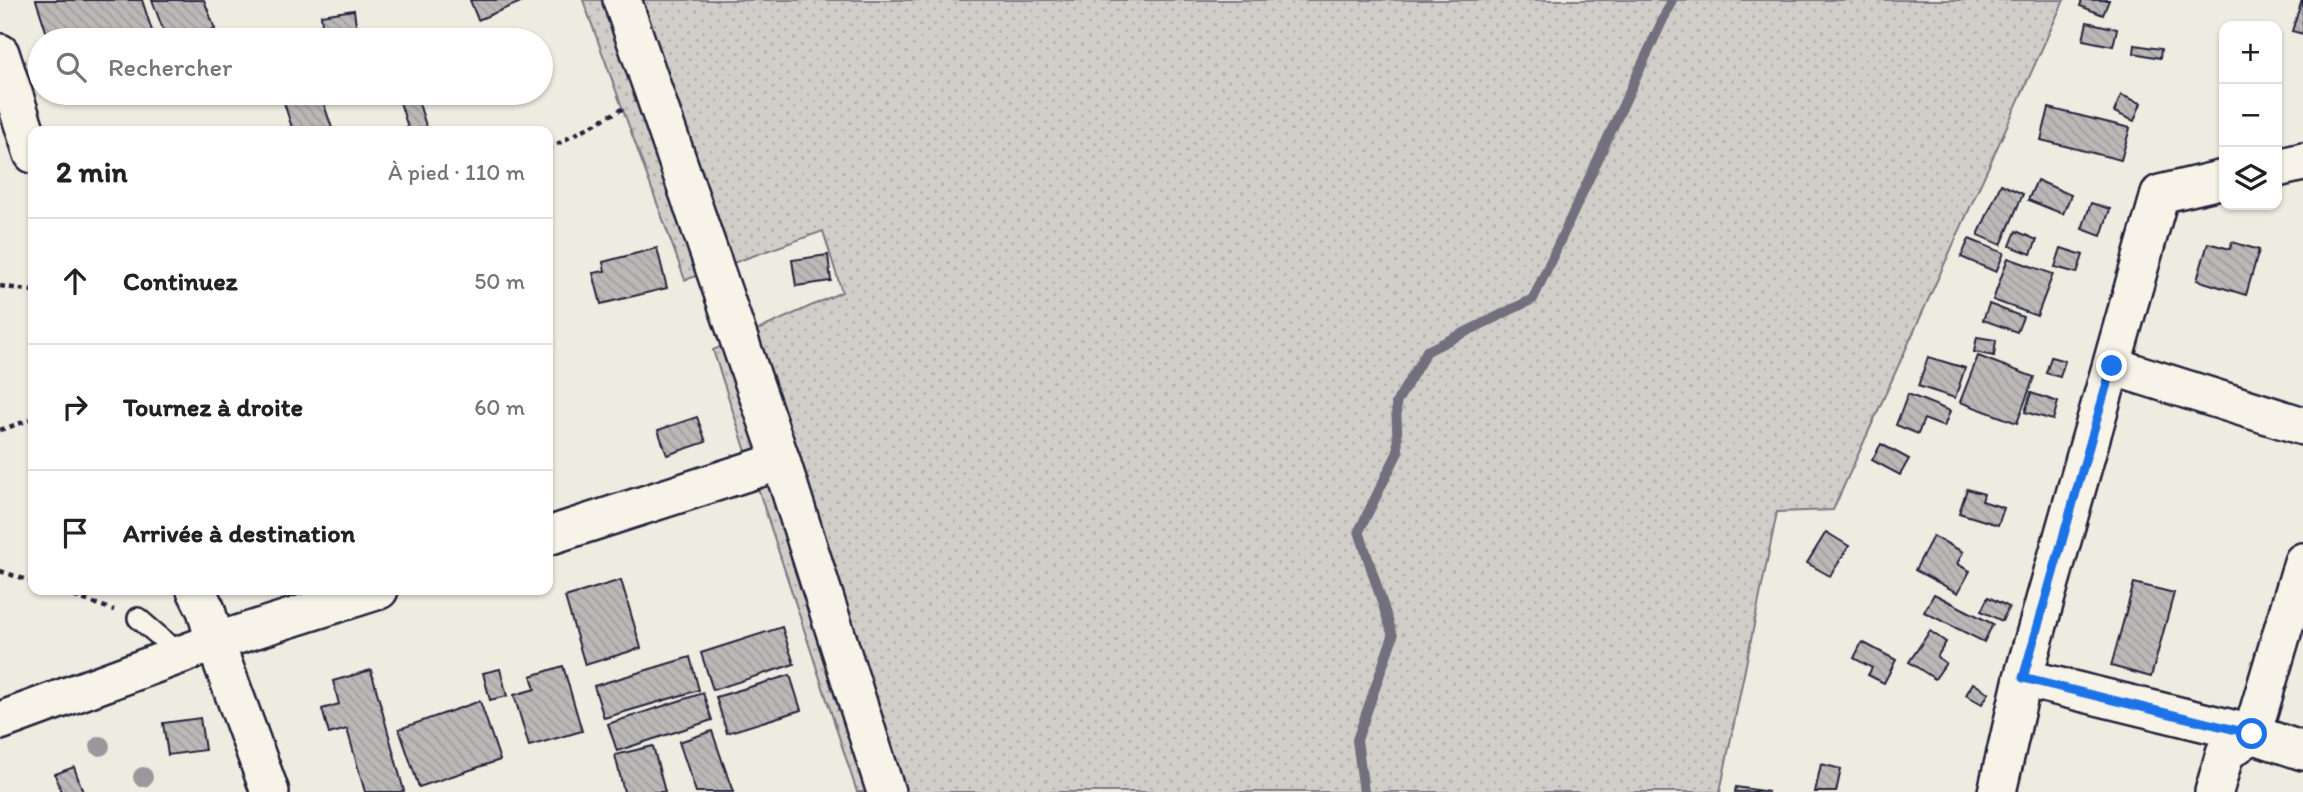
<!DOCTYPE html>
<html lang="fr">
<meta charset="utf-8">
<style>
body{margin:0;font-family:Itim,sans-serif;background:#f6f6f6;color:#222}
.controls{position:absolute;right:21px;top:21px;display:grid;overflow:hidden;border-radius:14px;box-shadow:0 2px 5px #0004}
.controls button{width:63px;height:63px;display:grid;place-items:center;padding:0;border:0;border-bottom:2px solid #e0e0e0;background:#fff;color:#222;font:35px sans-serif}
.stop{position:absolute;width:21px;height:21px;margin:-16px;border:5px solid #1a73e8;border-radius:50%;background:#fff}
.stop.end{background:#1a73e8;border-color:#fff;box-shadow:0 2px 7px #0008}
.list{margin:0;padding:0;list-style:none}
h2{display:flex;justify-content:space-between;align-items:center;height:91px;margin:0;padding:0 28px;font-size:30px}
h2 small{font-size:23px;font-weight:400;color:#767676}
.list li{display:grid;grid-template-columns:46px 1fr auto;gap:21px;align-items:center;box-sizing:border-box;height:126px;padding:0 28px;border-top:2px solid #e0e0e0}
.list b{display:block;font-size:26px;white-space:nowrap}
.list em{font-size:23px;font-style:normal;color:#767676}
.icon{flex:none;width:38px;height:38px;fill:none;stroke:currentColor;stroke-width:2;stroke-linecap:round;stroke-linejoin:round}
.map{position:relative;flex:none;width:2303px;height:792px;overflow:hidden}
.search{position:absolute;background:#fff;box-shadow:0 2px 5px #0004;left:28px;top:28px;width:525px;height:77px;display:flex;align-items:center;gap:18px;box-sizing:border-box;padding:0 24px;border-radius:38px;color:#767676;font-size:26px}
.panel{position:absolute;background:#fff;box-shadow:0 2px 5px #0004;left:28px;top:126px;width:525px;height:469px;border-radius:14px}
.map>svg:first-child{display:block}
.grass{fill:url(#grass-dots);stroke:#7a7882;stroke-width:2}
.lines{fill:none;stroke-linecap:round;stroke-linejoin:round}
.stream{stroke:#716f7b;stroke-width:10}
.building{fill:url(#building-back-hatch);stroke:#22223b;stroke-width:2}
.service-casing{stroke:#22223b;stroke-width:24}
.minor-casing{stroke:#22223b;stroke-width:42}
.path{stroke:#22223b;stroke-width:4.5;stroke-dasharray:5 5;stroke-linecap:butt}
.service{stroke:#f7f3e8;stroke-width:19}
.minor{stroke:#f7f3e8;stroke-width:37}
.tree{fill:#9b989d}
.route{stroke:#1a73e8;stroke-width:9}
</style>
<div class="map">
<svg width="2303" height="792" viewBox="0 0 2303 792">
<defs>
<pattern id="grass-dots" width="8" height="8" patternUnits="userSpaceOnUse" patternTransform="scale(1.75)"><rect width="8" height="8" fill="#d1cdc9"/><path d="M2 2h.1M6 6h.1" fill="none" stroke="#b3b0ae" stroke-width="1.8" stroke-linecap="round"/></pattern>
<pattern id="building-back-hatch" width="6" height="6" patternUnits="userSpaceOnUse" patternTransform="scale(1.75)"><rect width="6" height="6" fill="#bbb8b7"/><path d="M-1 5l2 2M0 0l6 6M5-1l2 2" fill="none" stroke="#a09e9e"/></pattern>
</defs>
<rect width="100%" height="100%" fill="#eeebe1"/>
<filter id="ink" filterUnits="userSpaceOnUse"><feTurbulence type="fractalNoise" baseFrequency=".0143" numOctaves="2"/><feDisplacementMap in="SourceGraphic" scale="14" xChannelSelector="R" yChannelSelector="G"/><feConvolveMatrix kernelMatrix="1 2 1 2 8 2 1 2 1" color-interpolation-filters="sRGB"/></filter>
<g filter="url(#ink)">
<polygon class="grass" points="583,0 2064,0 1833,510 1777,512 1720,792 857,792 713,350 842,292 823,231 685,280"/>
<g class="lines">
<polyline class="stream" points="1364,792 1357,740 1393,636 1359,531 1398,452 1396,403 1427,351 1533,299 1672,0"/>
</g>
<g class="building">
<polygon points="36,0 142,0 155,40 49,40"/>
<polygon points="152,0 204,0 215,29 186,40 167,40"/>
<polygon points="470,0 520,0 521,2 478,20"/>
<polygon points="2082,0 2109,0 2103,15 2080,6"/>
<polygon points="2302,0 2303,0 2303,34 2292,31"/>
<polygon points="354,10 358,40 324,40 321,15"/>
<polygon points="2087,22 2117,29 2113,46 2083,40"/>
<polygon points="2135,45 2161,49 2160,58 2134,53"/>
<polygon points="281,93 320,93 333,131 293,131"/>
<polygon points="416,94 427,129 409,131 399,99"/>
<polygon points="2121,95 2141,103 2134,121 2114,112"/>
<polygon points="2049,108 2130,128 2121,160 2041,140"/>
<polygon points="2037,180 2071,195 2063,214 2028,200"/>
<polygon points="2001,184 2023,194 2001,245 1978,235"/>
<polygon points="2091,203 2110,209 2101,236 2082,229"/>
<polygon points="2016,231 2037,240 2031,254 2010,246"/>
<polygon points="1969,239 2004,253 1996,272 1961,257"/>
<polygon points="2232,242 2259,250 2246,295 2197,280 2208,243 2230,249"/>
<polygon points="657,248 667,288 601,304 593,273 605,271 603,262"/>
<polygon points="2061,248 2083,255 2077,273 2055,267"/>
<polygon points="828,255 831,281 796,286 792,260"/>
<polygon points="2008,258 2053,274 2037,316 1993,300"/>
<polygon points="1989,304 2023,317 2017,332 1983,320"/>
<polygon points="1977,337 1996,340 1994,356 1974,352"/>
<polygon points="1978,356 2034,377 2017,423 1960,402"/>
<polygon points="1928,357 1965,368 1955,398 1918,386"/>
<polygon points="2051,357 2065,361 2060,377 2046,373"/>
<polygon points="2031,393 2058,402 2053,420 2025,412"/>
<polygon points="1908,394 1950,411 1944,427 1924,419 1918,434 1896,425"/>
<polygon points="697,417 706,442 667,455 658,430"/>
<polygon points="1881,444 1909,459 1900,475 1872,460"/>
<polygon points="1967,489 1984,494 1982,501 2004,508 1998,525 1959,513"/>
<polygon points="1826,532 1849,546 1830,576 1807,563"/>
<polygon points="1933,536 1963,552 1957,564 1970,571 1958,593 1915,570"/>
<polygon points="621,580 641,648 585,665 565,597"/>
<polygon points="2134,583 2174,593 2151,677 2111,666"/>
<polygon points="1934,594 1993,624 1984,642 1924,612"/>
<polygon points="1988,597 2009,607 2002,621 1981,611"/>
<polygon points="782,627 794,664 713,690 701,653"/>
<polygon points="1930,631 1946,642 1937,657 1946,663 1935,679 1909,662"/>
<polygon points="1862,642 1896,660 1884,683 1868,675 1872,668 1854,658"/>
<polygon points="690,657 699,690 604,718 594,686"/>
<polygon points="563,666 582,731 529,746 514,695 535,689 531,676"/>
<polygon points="500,669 507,696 490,700 483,673"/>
<polygon points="371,670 404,791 400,792 365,792 347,729 329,734 322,709 339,704 333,681"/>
<polygon points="790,675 801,710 727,733 716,697"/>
<polygon points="1973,683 1989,693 1982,704 1966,695"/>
<polygon points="703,693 712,720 617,751 608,724"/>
<polygon points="480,701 500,760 419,787 399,729"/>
<polygon points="200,718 205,750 168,755 163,723"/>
<polygon points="712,731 733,792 696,792 679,742"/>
<polygon points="653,746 665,792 624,792 615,755"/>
<polygon points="1821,764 1841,769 1836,792 1815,792"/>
<polygon points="74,767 83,792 61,792 55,774"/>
<polygon points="1736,787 1769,792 1735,792"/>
</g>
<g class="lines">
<g class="service-casing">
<polyline id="service" points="138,618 181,655"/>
</g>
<g class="minor-casing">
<g id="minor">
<polyline points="622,0 781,461 886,792"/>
<polyline points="0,53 33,154"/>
<polyline points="2277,168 2303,162"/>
<polyline points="2112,366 2303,426"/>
<polyline points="548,536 781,461"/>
<polyline points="196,590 206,610 215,642 270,792"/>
<polyline points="2023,678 2252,734 2303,751"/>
<polyline points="0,721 215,642 379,590"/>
<polyline points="1997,792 2023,678 2160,194 2224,179"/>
<polyline points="2214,792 2225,753 2252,734 2303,562"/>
</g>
</g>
<g class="path">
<polyline points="548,149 624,108"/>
<polyline points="0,286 33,291"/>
<polyline points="0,430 33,419"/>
<polyline points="0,571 33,582"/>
<polyline points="55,590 114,610"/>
</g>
<use href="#service" class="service"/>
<use href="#minor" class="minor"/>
</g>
<g class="tree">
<circle cx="100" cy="746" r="10"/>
<circle cx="143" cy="777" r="10"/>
</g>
</g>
<g class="lines" filter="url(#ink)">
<polyline class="route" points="2112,366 2023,678 2252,734"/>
</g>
</svg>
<div class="controls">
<button>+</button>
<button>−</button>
<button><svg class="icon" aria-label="layers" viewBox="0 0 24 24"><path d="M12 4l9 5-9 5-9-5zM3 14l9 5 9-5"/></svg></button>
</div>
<div class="stop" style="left:2252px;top:734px"></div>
<div class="stop end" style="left:2112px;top:366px"></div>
<div class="search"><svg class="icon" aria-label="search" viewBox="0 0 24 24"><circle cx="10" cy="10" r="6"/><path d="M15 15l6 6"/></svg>Rechercher</div>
<section class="panel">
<h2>2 min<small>À pied · 110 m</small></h2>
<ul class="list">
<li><svg class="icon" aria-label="ahead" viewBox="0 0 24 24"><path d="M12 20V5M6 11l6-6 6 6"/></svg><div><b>Continuez</b></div><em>50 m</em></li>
<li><svg class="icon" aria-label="right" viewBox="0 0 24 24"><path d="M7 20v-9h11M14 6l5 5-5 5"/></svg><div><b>Tournez à droite</b></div><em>60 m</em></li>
<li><svg class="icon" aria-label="arrive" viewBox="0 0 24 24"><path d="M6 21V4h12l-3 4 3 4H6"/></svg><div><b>Arrivée à destination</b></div></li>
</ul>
</section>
</div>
